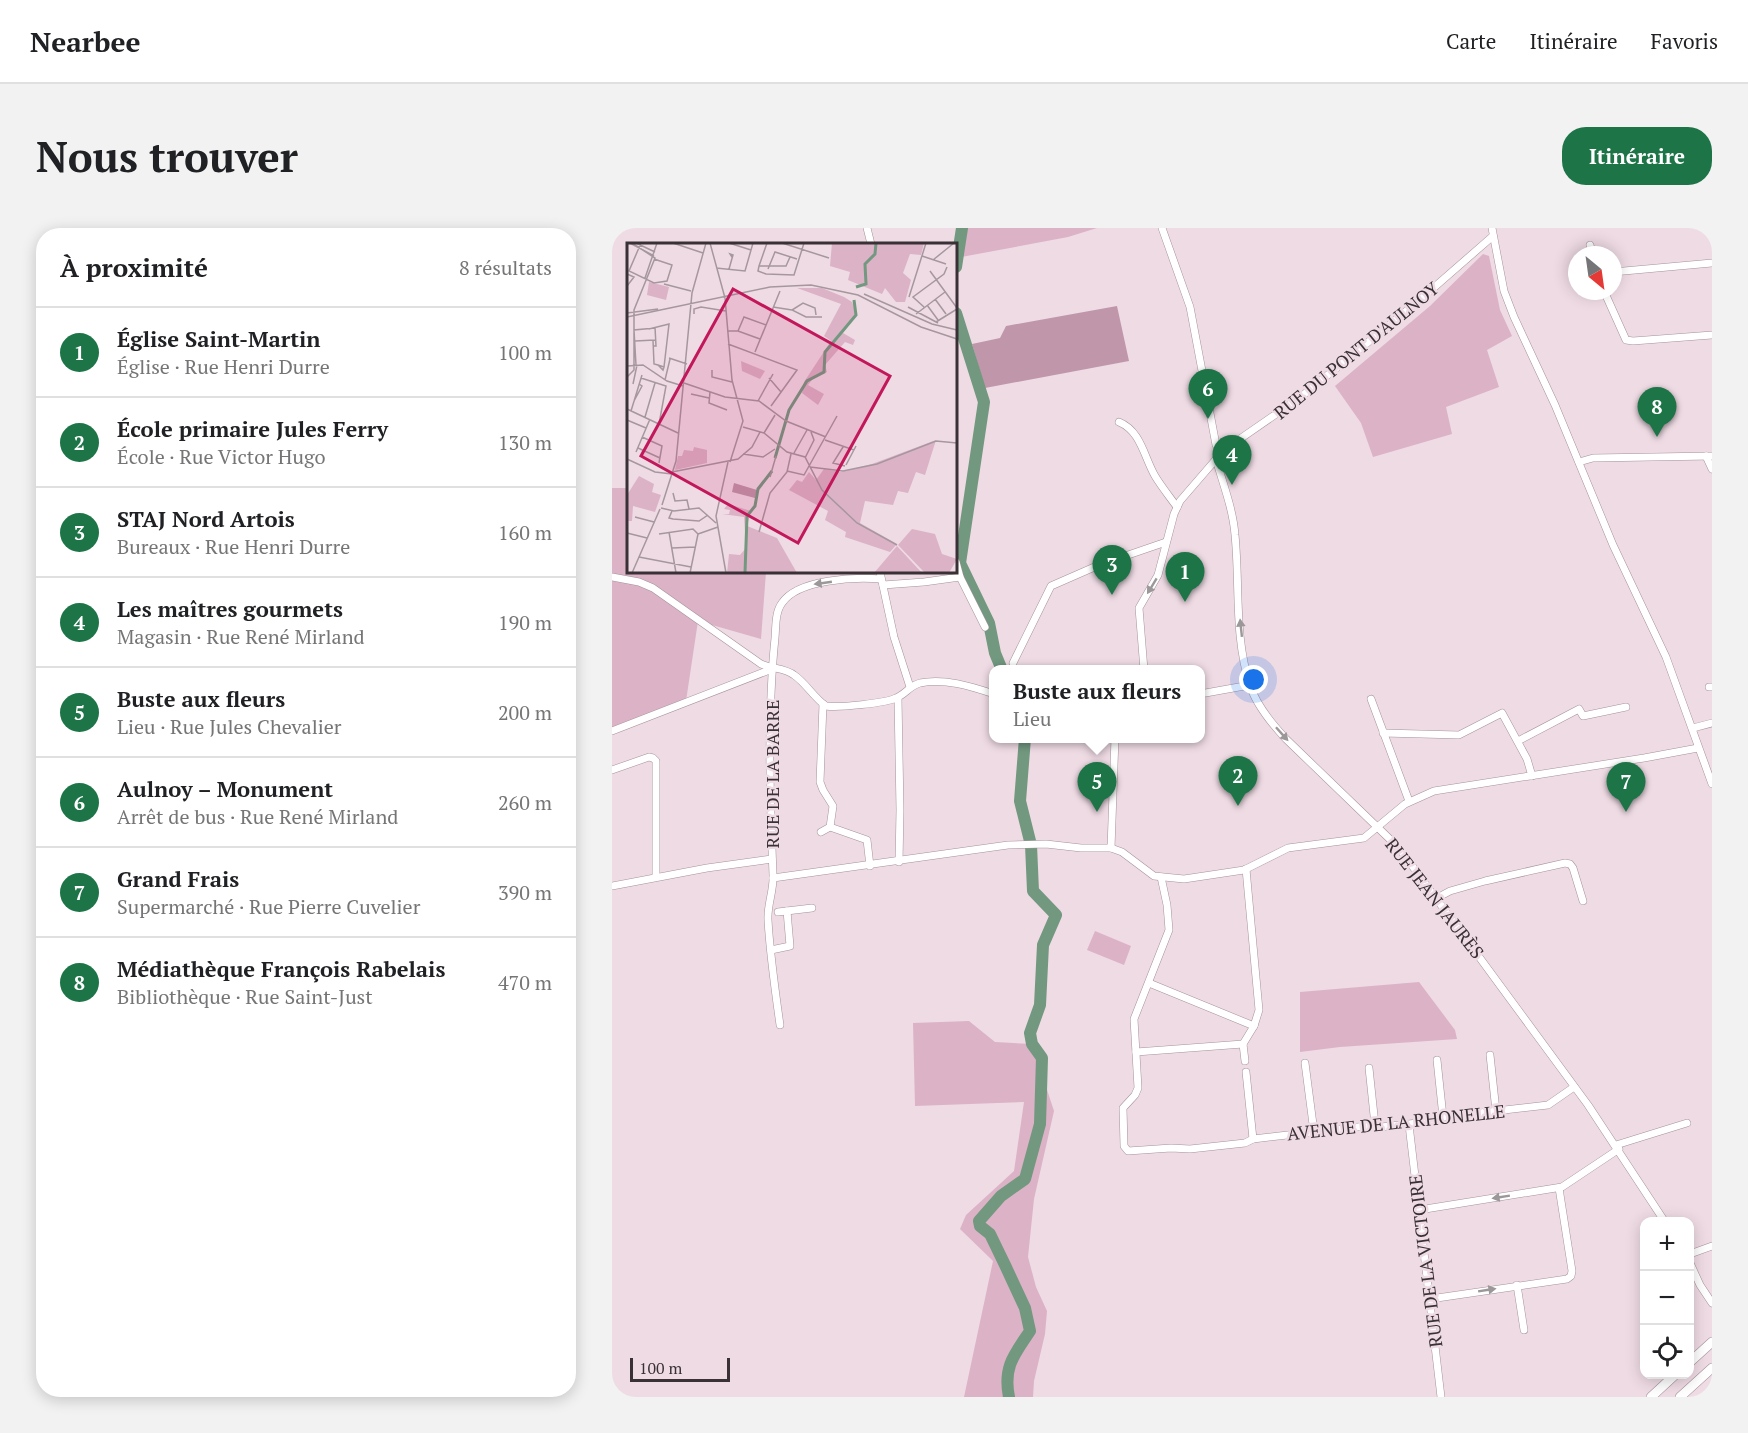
<!DOCTYPE html>
<html lang="fr">
<meta charset="utf-8">
<style>
body{margin:0;font-family:"PT Serif",serif;background:#f2f2f2;color:#202124}
.controls{position:absolute;right:18px;bottom:18px;display:grid;overflow:hidden;border-radius:12px;box-shadow:0 3px 15px #0003}
.controls button{width:54px;height:54px;display:grid;place-items:center;padding:0;border:0;border-bottom:2px solid #e0e0e0;background:#fff;color:#202124;font:30px sans-serif}
.compass{position:absolute;left:956px;top:18px;width:54px;height:54px;border-radius:50%;background:#fff;box-shadow:0 3px 15px #0003;rotate:151deg}
.scale{position:absolute;left:18px;bottom:15px;width:100px;box-sizing:border-box;padding-left:6px;border:3px solid #393135;border-top:0;font-size:16px;line-height:21px;white-space:nowrap;color:#393135;-webkit-text-stroke:4px #efdbe4;paint-order:stroke}
.you{position:absolute;left:642px;top:452px;width:21px;height:21px;margin:-15px;border:4px solid #fff;border-radius:50%;background:#1a73e8;box-shadow:0 0 0 9px #1a73e833}
.badge{display:grid;place-items:center;width:39px;height:39px;border-radius:50%;background:#1c7447;color:#fff;font-size:20px;font-weight:700}
.pin{position:absolute;translate:-50% -50px;filter:drop-shadow(0 2px 3px #0008)}
.pin::after{content:'';position:absolute;top:32px;width:21px;height:18px;background:inherit;clip-path:polygon(0 0,100% 0,50% 100%)}
.popup{position:absolute;left:377px;top:437px;width:216px;height:78px;box-sizing:border-box;display:grid;place-content:center;border-radius:12px;background:#fff;filter:drop-shadow(0 2px 4px #0005);font-size:20px;white-space:nowrap;color:#757577}
.popup b{font-size:22px;color:#202124}
.popup::after{content:'';position:absolute;left:50%;top:100%;margin-left:-12px;border:12px solid transparent;border-top-color:#fff}
.list{margin:0;padding:0;list-style:none}
h2{display:flex;justify-content:space-between;align-items:center;height:78px;margin:0;padding:0 24px;font-size:26px}
h2 small{font-size:20px;font-weight:400;color:#757577}
.list li{display:grid;grid-template-columns:39px 1fr auto;gap:18px;align-items:center;box-sizing:border-box;height:90px;padding:0 24px;border-top:2px solid #e0e0e0}
.list b{display:block;font-size:22px;white-space:nowrap}
.list p{margin:0;font-size:20px;white-space:nowrap;color:#757577}
.list em{font-size:20px;font-style:normal;color:#757577}
.icon{flex:none;width:33px;height:33px;fill:none;stroke:currentColor;stroke-width:2;stroke-linecap:round;stroke-linejoin:round}
.map{position:relative;flex:none;width:1100px;height:1169px;overflow:hidden;border-radius:24px}
header{display:flex;align-items:center;gap:36px;box-sizing:border-box;height:84px;padding:0 30px;background:#fff;border-bottom:2px solid #e0e0e0}
header strong{font-size:28px}
nav{display:flex;gap:33px;margin-inline-start:auto;font-size:21px}
.intro{display:flex;align-items:center;justify-content:space-between;box-sizing:border-box;height:144px;padding:0 36px}
h1{margin:0;font-size:42px}
.button{padding:15px 27px;border-radius:24px;background:#1c7447;color:#fff;font-size:21px;font-weight:700}
main{display:flex;gap:36px;padding:0 36px}
aside{flex:1;background:#fff;border-radius:24px;box-shadow:0 3px 15px #0003}
.map>svg:first-child{display:block}
.green{fill:#dcb2c6}
.forest{fill:#c096aa}
.lines{fill:none;stroke-linecap:round;stroke-linejoin:round}
.river{stroke:#72987f;stroke-width:12}
.minor-casing{stroke:#a5929a;stroke-width:8}
.highway-casing{stroke:#a5929a;stroke-width:10}
.minor{stroke:#fff;stroke-width:7}
.highway{stroke:#fff;stroke-width:9}
.oneway{fill:#9c989a}
.labels{text-anchor:middle;dominant-baseline:central;stroke-width:5;stroke-linejoin:round;paint-order:stroke}
.street-label{font-size:18px;fill:#393135;stroke:#efdbe4}
.inset-river{fill:none;stroke:#72987f;stroke-width:3}
.inset-road{fill:none;stroke:#a6979e;stroke-width:1.5}
.view{fill:#c2185b;fill-opacity:0.15;stroke:#c2185b;stroke-width:3}
.inset-edge{fill:none;stroke:#393135;stroke-width:3}
</style>
<header>
<strong>Nearbee</strong>
<nav><a>Carte</a><a>Itinéraire</a><a>Favoris</a></nav>
</header>
<div class="intro"><h1>Nous trouver</h1><a class="button">Itinéraire</a></div>
<main>
<aside>
<h2>À proximité<small>8 résultats</small></h2>
<ul class="list">
<li><span class="badge">1</span><div><b>Église Saint-Martin</b><p>Église · Rue Henri Durre</p></div><em>100 m</em></li>
<li><span class="badge">2</span><div><b>École primaire Jules Ferry</b><p>École · Rue Victor Hugo</p></div><em>130 m</em></li>
<li><span class="badge">3</span><div><b>STAJ Nord Artois</b><p>Bureaux · Rue Henri Durre</p></div><em>160 m</em></li>
<li><span class="badge">4</span><div><b>Les maîtres gourmets</b><p>Magasin · Rue René Mirland</p></div><em>190 m</em></li>
<li><span class="badge">5</span><div><b>Buste aux fleurs</b><p>Lieu · Rue Jules Chevalier</p></div><em>200 m</em></li>
<li><span class="badge">6</span><div><b>Aulnoy – Monument</b><p>Arrêt de bus · Rue René Mirland</p></div><em>260 m</em></li>
<li><span class="badge">7</span><div><b>Grand Frais</b><p>Supermarché · Rue Pierre Cuvelier</p></div><em>390 m</em></li>
<li><span class="badge">8</span><div><b>Médiathèque François Rabelais</b><p>Bibliothèque · Rue Saint-Just</p></div><em>470 m</em></li>
</ul>
</aside>
<div class="map">
<svg width="1100" height="1169" viewBox="0 0 1100 1169">
<rect width="100%" height="100%" fill="#efdbe4"/>
<g class="green">
<polygon points="345,0 485,0 456,9 344,30"/>
<polygon points="871,26 877,28 888,82 900,108 875,122 887,159 834,179 840,206 761,229 749,195 723,158 818,78"/>
<polygon points="0,260 16,260 16,344 154,344 149,411 86,393 74,473 0,501"/>
<polygon points="483,703 519,718 512,737 475,722"/>
<polygon points="807,754 843,802 845,811 728,819 688,824 688,764"/>
<polygon points="357,793 383,814 420,816 442,883 422,971 416,1029 424,1059 435,1083 433,1106 422,1153 421,1169 352,1169 381,1033 348,1001 354,987 402,943 412,874 303,878 301,795"/>
</g>
<polygon class="forest" points="505,78 517,133 373,160 360,116 388,110 394,98"/>
<g class="lines">
<g class="river">
<polyline points="344,39 350,0"/>
<polyline points="344,85 372,174 348,335 377,395 383,425 390,442"/>
<path d="M397,1169C391,1139 402,1127 418,1103L413,1080L393,1037L378,1006L368,998L367,993L389,968L413,951L428,896L430,830L420,816L418,805L428,777L431,717L444,687L421,663L419,617L408,573L413,510"/>
</g>
<g class="minor-casing">
<g id="minor">
<polyline points="255,0 259,16"/>
<polyline points="550,0 578,79 604,217 609,225"/>
<polyline points="880,0 892,63 902,89 943,177 1001,317 1054,429 1100,556"/>
<polyline points="978,17 981,27"/>
<polyline points="1001,44 1100,35"/>
<polyline points="992,63 1014,112 1021,113 1100,107"/>
<path d="M507,194C529,203 532,229 543,248C549,258 557,268 565,279"/>
<polyline points="1094,228 1100,241"/>
<path d="M604,231C611,256 621,281 623,307C628,356 622,410 638,457C644,477 660,496 674,511L787,620L976,877L1053,994"/>
<polyline points="967,234 981,230 1100,228"/>
<polyline points="344,334 348,349 373,399"/>
<polyline points="268,344 282,409 298,459"/>
<path d="M0,349L27,354L41,360L149,436C160,441 173,440 182,447C194,455 202,470 214,478C226,480 274,475 284,470C294,466 297,458 308,455C332,450 358,458 382,466"/>
<polyline points="271,357 312,354 348,349"/>
<polyline points="401,435 439,358 487,337 554,314"/>
<polyline points="532,442 527,380 546,347 562,286 568,273 612,222 690,168 803,76 881,8"/>
<polyline points="1097,459 1100,459"/>
<polyline points="588,466 638,457"/>
<polyline points="286,470 288,582 287,634"/>
<polyline points="759,471 797,573"/>
<polyline points="211,476 208,554 211,562 221,578 218,599 255,612 258,638"/>
<polyline points="1081,500 1100,495"/>
<polyline points="0,503 160,441"/>
<polyline points="771,505 847,507 890,485 915,531 920,548"/>
<polyline points="906,513 967,481 971,488 1014,479"/>
<polyline points="0,542 37,529 41,530 44,533 44,649"/>
<polyline points="209,604 218,599"/>
<polyline points="499,620 503,510"/>
<polyline points="549,649 555,677 557,702 522,791 526,860 523,867 511,880 512,918 516,923 559,920 578,921 633,915 641,911 763,897 769,899 824,893 831,889 936,877 962,859"/>
<polyline points="161,650 396,617 434,616 469,620 499,620 510,624 542,648 572,651 632,642 676,620 752,610 793,576 822,563 1032,530 1086,520"/>
<polyline points="0,658 95,640 160,631"/>
<polyline points="825,670 838,663 873,653 953,635 958,636 961,640 971,673"/>
<polyline points="166,684 200,680"/>
<polyline points="159,722 178,718 175,683"/>
<polyline points="537,755 642,798"/>
<path d="M168,797C163,762 158,727 156,692C155,677 162,662 161,647C158,569 155,488 163,410C164,399 163,384 170,375C186,351 243,349 269,351"/>
<polyline points="524,824 631,816"/>
<polyline points="878,827 884,883"/>
<polyline points="825,832 831,889"/>
<polyline points="633,833 631,816 642,798 647,782 634,641"/>
<polyline points="693,835 702,904"/>
<polyline points="757,840 763,897"/>
<polyline points="634,844 641,911"/>
<polyline points="797,897 829,1169"/>
<polyline points="1004,917 1075,895"/>
<polyline points="807,982 950,959 1007,921"/>
<polyline points="1078,1026 1100,1018"/>
<polyline points="1078,1035 1088,1057 1100,1075"/>
<polyline points="905,1057 912,1102"/>
<polyline points="818,1071 955,1051 959,1048 960,1043 947,960"/>
</g>
</g>
<g class="highway-casing">
<g id="highway">
<polyline points="1078,1134 1100,1114"/>
<polyline points="1039,1169 1064,1146"/>
<polyline points="1068,1169 1100,1140"/>
</g>
</g>
<use href="#minor" class="minor"/>
<use href="#highway" class="highway"/>
</g>
<defs><path id="oneway-solid" d="M-6-.8H1V-3.2L6.5 0L1 3.2V.8H-6Z" transform="scale(1.5)"/></defs>
<g class="oneway">
<use href="#oneway-solid" transform="translate(211 355) rotate(172)"/>
<use href="#oneway-solid" transform="translate(540 358) rotate(121)"/>
<use href="#oneway-solid" transform="translate(629 400) rotate(-96)"/>
<use href="#oneway-solid" transform="translate(670 506) rotate(48)"/>
<use href="#oneway-solid" transform="translate(889 969) rotate(171)"/>
<use href="#oneway-solid" transform="translate(875 1062) rotate(-9)"/>
</g>
<g class="labels">
<g class="street-label">
<text transform="translate(744 122) rotate(-39)">RUE DU PONT D'AULNOY</text>
<text transform="translate(160 546) rotate(-90)">RUE DE LA BARRE</text>
<text transform="translate(823 670) rotate(52)">RUE JEAN JAURÈS</text>
<text transform="translate(784 894) rotate(-6)">AVENUE DE LA RHONELLE</text>
<text transform="translate(813 1033) rotate(-97)">RUE DE LA VICTOIRE</text>
</g>
</g>
<g transform="translate(15 15)">
<rect width="330" height="330" fill="#efdbe4"/>
<path d="M205,0H297L294,12L283,11L276,30L284,37L278,59H269L258,45L255,51L221,37L223,29L203,23ZM22,39L42,44L39,57L20,52ZM170,45H195L217,54L225,59L230,71L216,90L228,97L226,102L218,99L198,122L200,129L188,133L181,142L197,151L191,162L175,150L177,139L204,98L197,93L214,61ZM114,118L138,128L133,136L115,128ZM309,197L298,232L289,229L281,250L271,248L266,262L238,258L233,280L270,301L263,309L218,294L219,289L198,277L201,268L162,247L170,237L175,239L182,229L189,237L197,226L213,229L245,221ZM67,204L80,207V220L48,227L51,213H55L57,207L66,208ZM12,233L27,241L25,249L34,252L28,269L6,263L5,278H0V252ZM101,261L124,268L120,283L150,295L170,330H100L102,311L113,312L119,305L117,274L95,271H102L103,267L97,266ZM285,286L308,291L315,311L330,316L322,330H298L271,302ZM270,303L295,330H247Z" fill="#dcb2c6"/>
<path d="M107,240L130,247L128,255L105,249Z" fill="#c096aa"/>
<path class="inset-river" d="M229,44L239,41L238,21L248,11L249,0M148,215L162,167L180,138L197,129L198,109L229,72L227,57M118,330L120,273L128,263L131,246L145,228"/>
<path class="inset-road" d="M3,0L27,13M9,0L28,9M14,0L2,28L27,40L40,38L45,22L27,16M46,0L76,10M83,0L98,55L105,137L116,178L103,219M102,0L124,7M155,0L202,15M295,13L319,21M306,17L327,0M132,23L131,28L139,31L167,32L177,0M132,23H159L163,14M132,23L140,0M89,25L118,28L126,0M102,26L106,12L103,11L105,14M141,26L148,9L170,16M303,28L330,65M0,31L7,34L0,43M18,35L30,0M37,41L64,48M237,51L305,81L330,87M282,54L299,0M308,56L319,71M300,62L311,77M146,64L165,67M281,64L311,80M297,64L286,54L317,31L320,24M0,70L31,66M67,71V66L74,64L99,68M289,71L318,49M189,72L188,65L176,60L165,67L179,74H195M0,74L143,44L184,42L231,52L294,84L330,96M309,79L330,66M22,86L42,81L37,124M100,88H111L133,96M111,88L117,74L139,82M26,97L27,121L31,122L37,124L36,127L31,122M8,98L28,97M101,101L170,127L144,163M26,103H29L28,84M128,109L153,48M42,115L60,121M9,122L7,87L28,85M0,123L16,122L40,138L56,143M85,127V134L105,139M0,134L7,127V67L28,15L5,0M14,135L39,143L32,181M142,135L154,149M38,137L43,116M57,140L98,154L132,158L159,178L199,194M6,141L10,122M83,149L82,160L100,167M64,151L82,155M7,158L15,143L12,141M131,158L146,131M0,166L51,190M4,168L15,132M18,174L28,140M0,177L19,185M116,184L137,190L160,209L178,214L195,247L230,280L270,302M137,190L148,172M15,194L35,203L32,220M198,197L227,207M216,204L206,220L218,223M11,205L33,215M9,209L23,176M167,210L180,187M116,211L136,214L148,206M178,215L187,197L184,189M0,216L28,229L45,231M219,222L229,203M183,224L216,228L250,221L309,198L330,200M160,228L177,232L210,173M45,229L111,216L125,204L133,189M143,234L149,213M46,250L48,258L60,257L62,266M35,262L49,218L65,50L79,0M34,265L47,268L72,265L89,280M45,268L42,275L46,276L72,278L81,272M8,274L27,279M42,289L49,330M132,289L143,250L160,229L164,211M0,290L20,295M32,291L66,286L71,291M71,291L91,284M45,305L68,304M12,314L64,324M5,330L33,266M63,330L71,291M99,330L89,273L101,219"/>
<path class="view" d="M106,46L263,133L171,300L14,213Z"/>
<rect width="330" height="330" class="inset-edge"/>
</g>
</svg>
<div class="controls">
<button>+</button>
<button>−</button>
<button><svg class="icon" aria-label="locate" viewBox="0 0 24 24"><circle cx="12" cy="12" r="6"/><path d="M12 2v4M12 18v4M2 12h4M18 12h4"/></svg></button>
</div>
<svg class="compass" viewBox="-18 -18 36 36"><path d="M0-13l5 13h-10z" fill="#e53935"/><path d="M0 13l5-13h-10z" fill="#757577"/></svg>
<div class="scale">100 m</div>
<div class="you"></div>
<div class="pin badge" style="left:573px;top:374px">1</div>
<div class="pin badge" style="left:626px;top:578px">2</div>
<div class="pin badge" style="left:500px;top:367px">3</div>
<div class="pin badge" style="left:620px;top:257px">4</div>
<div class="pin badge" style="left:485px;top:584px">5</div>
<div class="popup"><b>Buste aux fleurs</b>Lieu</div>
<div class="pin badge" style="left:596px;top:191px">6</div>
<div class="pin badge" style="left:1014px;top:584px">7</div>
<div class="pin badge" style="left:1045px;top:209px">8</div>
</div>
</main>
